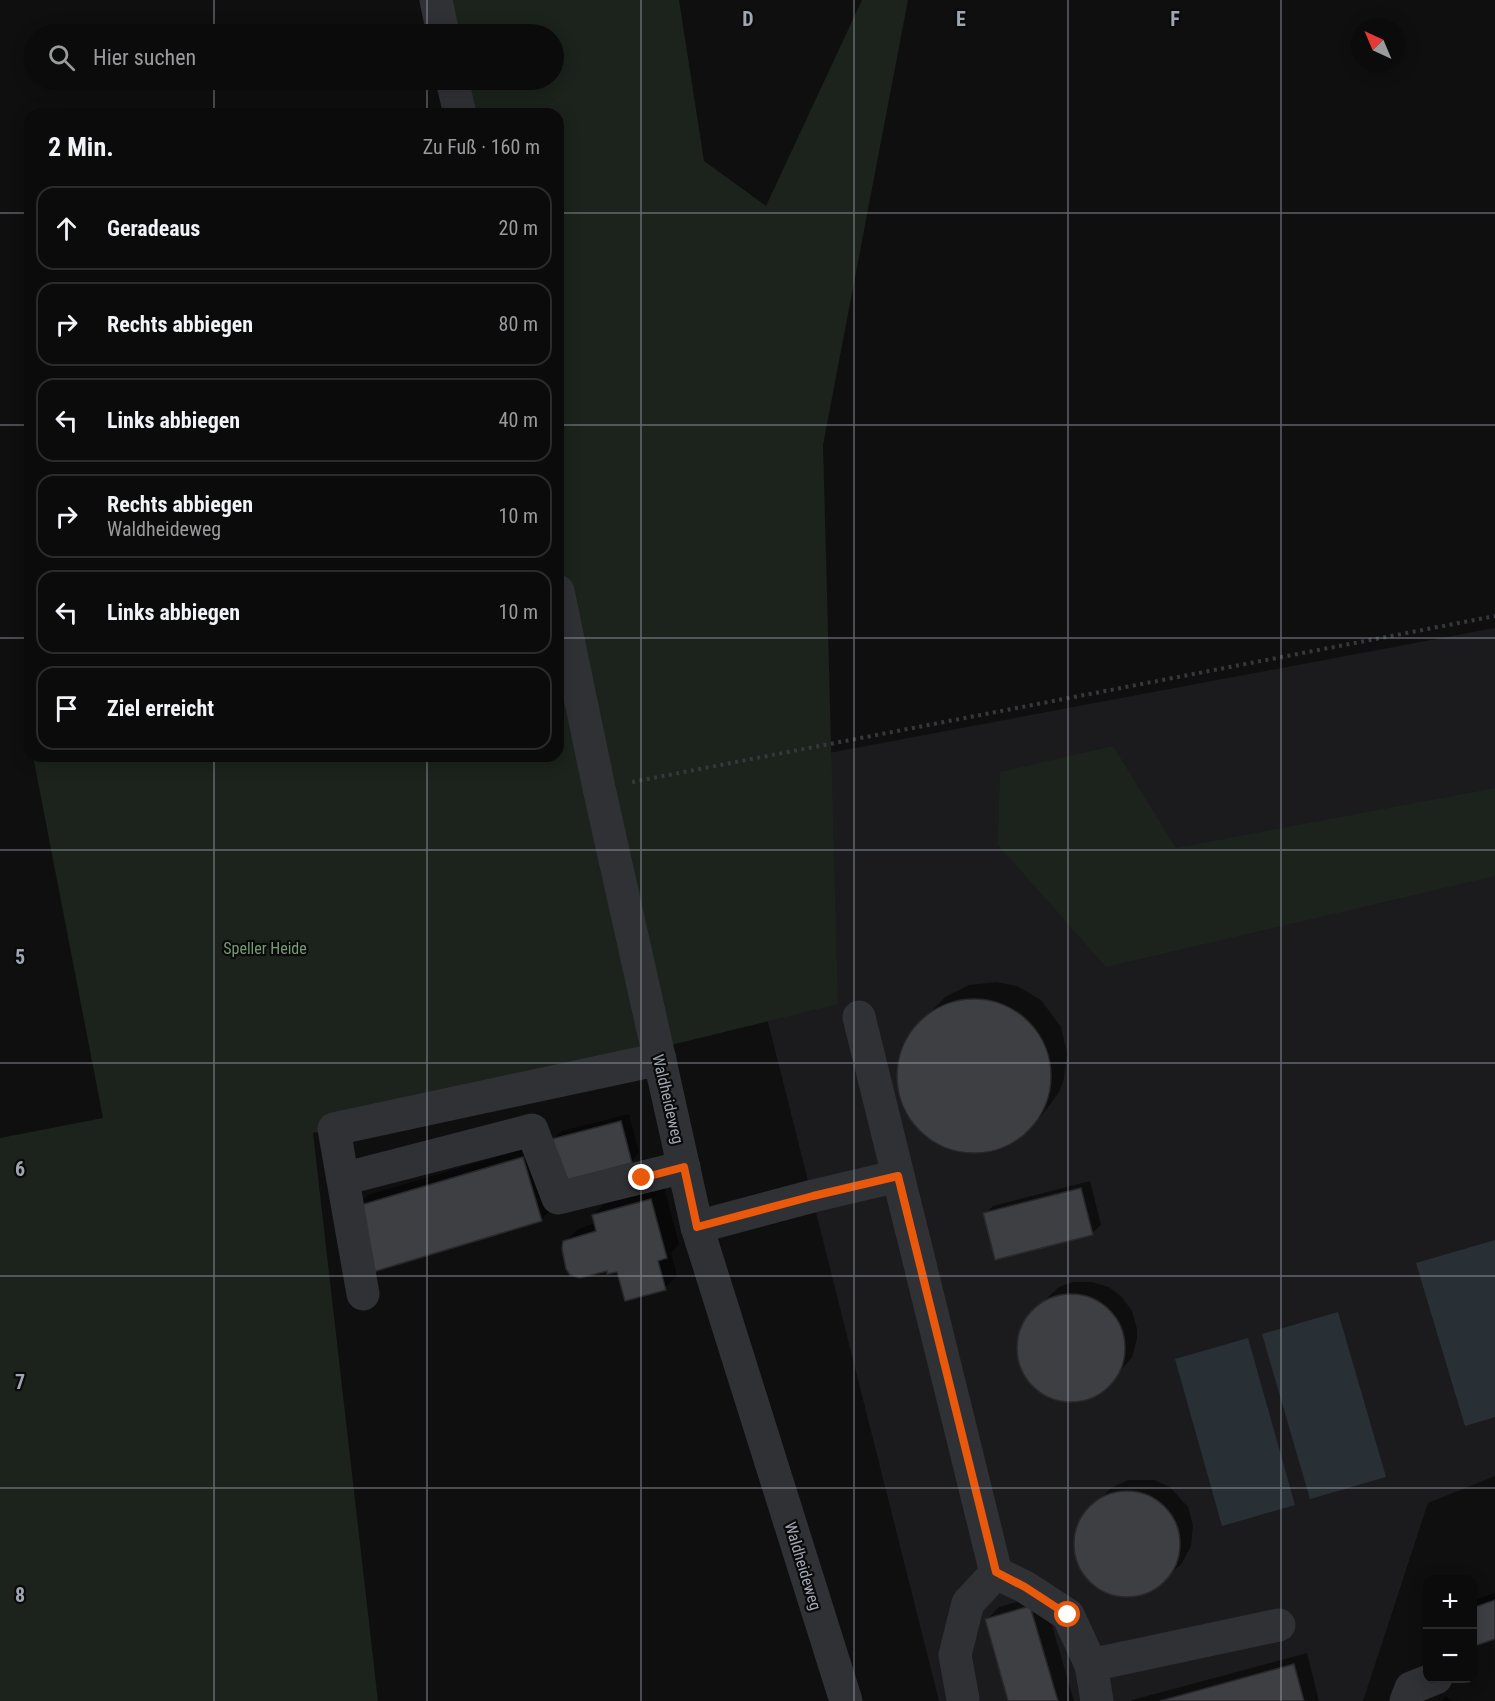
<!DOCTYPE html>
<html lang="de">
<meta charset="utf-8">
<style>
body{margin:0;font-family:"Roboto Condensed",sans-serif;background:#141415;color:#f1f3f6}
.controls{position:absolute;right:18px;bottom:18px;display:grid;overflow:hidden;border-radius:12px;box-shadow:0 3px 15px #0003}
.controls button{width:54px;height:54px;display:grid;place-items:center;padding:0;border:0;border-bottom:2px solid #2b2b2d;background:#0b0b0c;color:#f1f3f6;font:30px sans-serif}
.compass{position:absolute;left:1351px;top:18px;width:54px;height:54px;border-radius:50%;background:#0b0b0c;box-shadow:0 3px 15px #0003;rotate:316deg}
.stop{position:absolute;width:18px;height:18px;margin:-14px;border:4px solid #ea580c;border-radius:50%;background:#fff}
.stop.end{background:#ea580c;border-color:#fff;box-shadow:0 2px 6px #0008}
.list{margin:0;padding:0;list-style:none}
h2{display:flex;justify-content:space-between;align-items:center;height:78px;margin:0;padding:0 24px;font-size:26px}
h2 small{font-size:20px;font-weight:400;color:#9a9b9d}
.list li{display:grid;grid-template-columns:39px 1fr auto;gap:18px;align-items:center;box-sizing:border-box;height:84px;margin:0 12px 12px;padding:0 12px;border:2px solid #2b2b2d;border-radius:18px}
.list b{display:block;font-size:22px;white-space:nowrap}
.list p{margin:0;font-size:20px;white-space:nowrap;color:#9a9b9d}
.list em{font-size:20px;font-style:normal;color:#9a9b9d}
.icon{flex:none;width:33px;height:33px;fill:none;stroke:currentColor;stroke-width:2;stroke-linecap:round;stroke-linejoin:round}
.map{position:relative;flex:none;width:1495px;height:1701px;overflow:hidden}
.search{position:absolute;background:#0b0b0c;box-shadow:0 3px 15px #0003;left:24px;top:24px;width:540px;height:66px;display:flex;align-items:center;gap:15px;box-sizing:border-box;padding:0 21px;border-radius:33px;color:#9a9b9d;font-size:22px}
.panel{position:absolute;background:#0b0b0c;box-shadow:0 3px 15px #0003;left:24px;top:108px;width:540px;height:654px;border-radius:18px}
.map>svg:first-child{display:block}
.built{fill:#1b1b1d}
.green{fill:#1b231c}
.water{fill:#283036}
.shadow{fill:#0007}
.building{fill:#3e3f43;stroke:#29292c;stroke-width:1.5}
.lines{fill:none;stroke-linecap:round;stroke-linejoin:round}
.path{stroke:#36383c;stroke-width:4;stroke-dasharray:3 4.5;stroke-linecap:butt}
.minor{stroke:#303135;stroke-width:33}
.route{stroke:#ea580c;stroke-width:8}
.grid{fill:none;stroke:#a0a6b2;stroke-width:1.5;stroke-opacity:0.55}
.labels{text-anchor:middle;dominant-baseline:central;stroke-width:4.5;stroke-linejoin:round;paint-order:stroke}
.park-label{font-size:16px;fill:#769d76;stroke:#0a0a0b}
.street-label{font-size:16px;fill:#a0a6b2;stroke:#0a0a0b}
.grid-label{font-size:20px;text-anchor:middle;font-weight:bold;fill:#a0a6b2;stroke:#0a0a0b;stroke-width:4.5;stroke-linejoin:round;paint-order:stroke}
</style>
<div class="map">
<svg width="1495" height="1701" viewBox="0 0 1495 1701">
<rect width="100%" height="100%" fill="#0f0f10"/>
<polygon class="built" points="1495,628 1495,1476 1428,1503 1363,1701 939,1701 706,776"/>
<g class="green">
<polygon points="424,0 679,0 704,161 766,206 862,0 908,0 823,445 838,1004 313,1133 378,1701 0,1701 0,1138 103,1118 33,756 558,756 558,114 449,114 441,80 554,80 554,34 432,34"/>
<polygon points="1113,746 1176,848 1495,788 1495,876 1106,967 998,845 1000,772"/>
</g>
<g class="water">
<polygon points="1495,1240 1495,1417 1465,1426 1416,1263"/>
<polygon points="1338,1312 1386,1477 1310,1499 1262,1334"/>
<polygon points="1248,1338 1295,1505 1222,1526 1175,1359"/>
</g>
<g class="shadow">
<polygon points="996,982 1017,986 1041,1000 1061,1027 1067,1053 1064,1079 1059,1092 1043,1114 1026,1131 996,1149 970,1152 935,1142 915,1124 901,1101 898,1088 899,1061 908,1036 945,997 969,985"/>
<polygon points="629,1114 639,1153 631,1162 554,1139 562,1131"/>
<polygon points="536,1145 554,1207 541,1220 355,1208 368,1195"/>
<polygon points="1090,1181 1101,1225 1092,1233 985,1214 993,1206"/>
<polygon points="664,1187 679,1244 671,1252 677,1276 665,1288 618,1270 608,1269 565,1242 578,1229 596,1223 593,1215 606,1202"/>
<polygon points="1073,1282 1092,1282 1109,1287 1122,1297 1132,1311 1137,1329 1137,1339 1132,1357 1108,1386 1090,1397 1072,1401 1054,1398 1045,1394 1031,1382 1021,1366 1018,1346 1022,1328 1032,1312 1059,1287"/>
<polygon points="1128,1480 1154,1480 1170,1487 1188,1507 1193,1525 1191,1546 1182,1563 1169,1576 1154,1589 1137,1595 1119,1596 1103,1591 1089,1580 1077,1558 1075,1540 1080,1522 1085,1514 1111,1488"/>
<polygon points="1495,1593 1495,1638 1472,1646 1472,1601"/>
<polygon points="1043,1594 1074,1701 1010,1701 986,1620 999,1607"/>
<polygon points="1307,1653 1319,1701 1131,1701 1132,1700"/>
<polygon points="1446,1696 1451,1701 1441,1701"/>
</g>
<g class="building">
<circle cx="974" cy="1076" r="77"/>
<polygon points="621,1121 632,1163 563,1181 552,1139"/>
<polygon points="523,1157 542,1221 373,1272 354,1207"/>
<polygon points="1081,1188 1093,1235 995,1260 983,1213"/>
<polygon points="651,1199 667,1258 658,1261 666,1290 625,1301 617,1272 607,1274 607,1271 580,1278 570,1275 566,1269 562,1249 563,1241 596,1231 592,1215"/>
<circle cx="1071" cy="1348" r="54"/>
<circle cx="1127" cy="1544" r="53"/>
<polygon points="1495,1600 1495,1639 1472,1647 1472,1608"/>
<polygon points="1030,1606 1058,1701 1008,1701 985,1619"/>
<polygon points="1294,1664 1304,1701 1160,1701"/>
</g>
<g class="lines">
<polyline class="path" points="632,782 1495,616"/>
<g class="minor">
<polyline points="436,0 443,34"/>
<polyline points="452,80 460,114"/>
<polyline points="558,591 599,788 697,1227 846,1701"/>
<polyline points="859,1017 996,1573 1025,1587 1068,1615 1091,1665 1097,1701"/>
<polyline points="343,1179 532,1130 558,1198 684,1167"/>
<polyline points="697,1227 813,1196 898,1176"/>
<polyline points="363,1294 334,1129 660,1059"/>
<polyline points="1091,1665 1279,1625"/>
<polyline points="963,1699 955,1655 968,1603 996,1573"/>
<polyline points="1406,1701 1411,1688 1436,1678"/>
</g>
</g>
<g class="lines">
<polyline class="route" points="642,1178 684,1167 697,1227 813,1196 898,1176 996,1572 1025,1587 1068,1615"/>
</g>
<path class="grid" d="M214,0V34M427,0V34M641,0V1701M854,0V1701M1068,0V1701M1281,0V1701M214,80V114M427,80V114M0,213H30M558,213H1495M0,425H30M558,425H1495M0,638H30M558,638H1495M214,756V1701M427,756V1701M0,850H1495M0,1063H1495M0,1276H1495M0,1488H1495"/>
<g class="labels">
<g class="park-label">
<text x="265" y="948">Speller Heide</text>
</g>
<g class="street-label">
<text transform="translate(668 1099) rotate(77)">Waldheideweg</text>
<text transform="translate(803 1566) rotate(73)">Waldheideweg</text>
</g>
</g>
<g class="grid-label">
<text x="748" y="26">D</text>
<text x="961" y="26">E</text>
<text x="1175" y="26">F</text>
<text x="20" y="964">5</text>
<text x="20" y="1176">6</text>
<text x="20" y="1389">7</text>
<text x="20" y="1602">8</text>
</g>
</svg>
<div class="controls">
<button>+</button>
<button>−</button>
</div>
<svg class="compass" viewBox="-18 -18 36 36"><path d="M0-13l5 13h-10z" fill="#e53935"/><path d="M0 13l5-13h-10z" fill="#9a9b9d"/></svg>
<div class="stop" style="left:1068px;top:1615px"></div>
<div class="stop end" style="left:642px;top:1178px"></div>
<div class="search"><svg class="icon" aria-label="search" viewBox="0 0 24 24"><circle cx="10" cy="10" r="6"/><path d="M15 15l6 6"/></svg>Hier suchen</div>
<section class="panel">
<h2>2 Min.<small>Zu Fuß · 160 m</small></h2>
<ul class="list">
<li><svg class="icon" aria-label="ahead" viewBox="0 0 24 24"><path d="M12 20V5M6 11l6-6 6 6"/></svg><div><b>Geradeaus</b></div><em>20 m</em></li>
<li><svg class="icon" aria-label="right" viewBox="0 0 24 24"><path d="M7 20v-9h11M14 6l5 5-5 5"/></svg><div><b>Rechts abbiegen</b></div><em>80 m</em></li>
<li><svg class="icon" aria-label="left" viewBox="0 0 24 24"><path d="M17 20v-9H6M10 6l-5 5 5 5"/></svg><div><b>Links abbiegen</b></div><em>40 m</em></li>
<li><svg class="icon" aria-label="right" viewBox="0 0 24 24"><path d="M7 20v-9h11M14 6l5 5-5 5"/></svg><div><b>Rechts abbiegen</b><p>Waldheideweg</p></div><em>10 m</em></li>
<li><svg class="icon" aria-label="left" viewBox="0 0 24 24"><path d="M17 20v-9H6M10 6l-5 5 5 5"/></svg><div><b>Links abbiegen</b></div><em>10 m</em></li>
<li><svg class="icon" aria-label="arrive" viewBox="0 0 24 24"><path d="M6 21V4h12l-3 4 3 4H6"/></svg><div><b>Ziel erreicht</b></div></li>
</ul>
</section>
</div>
